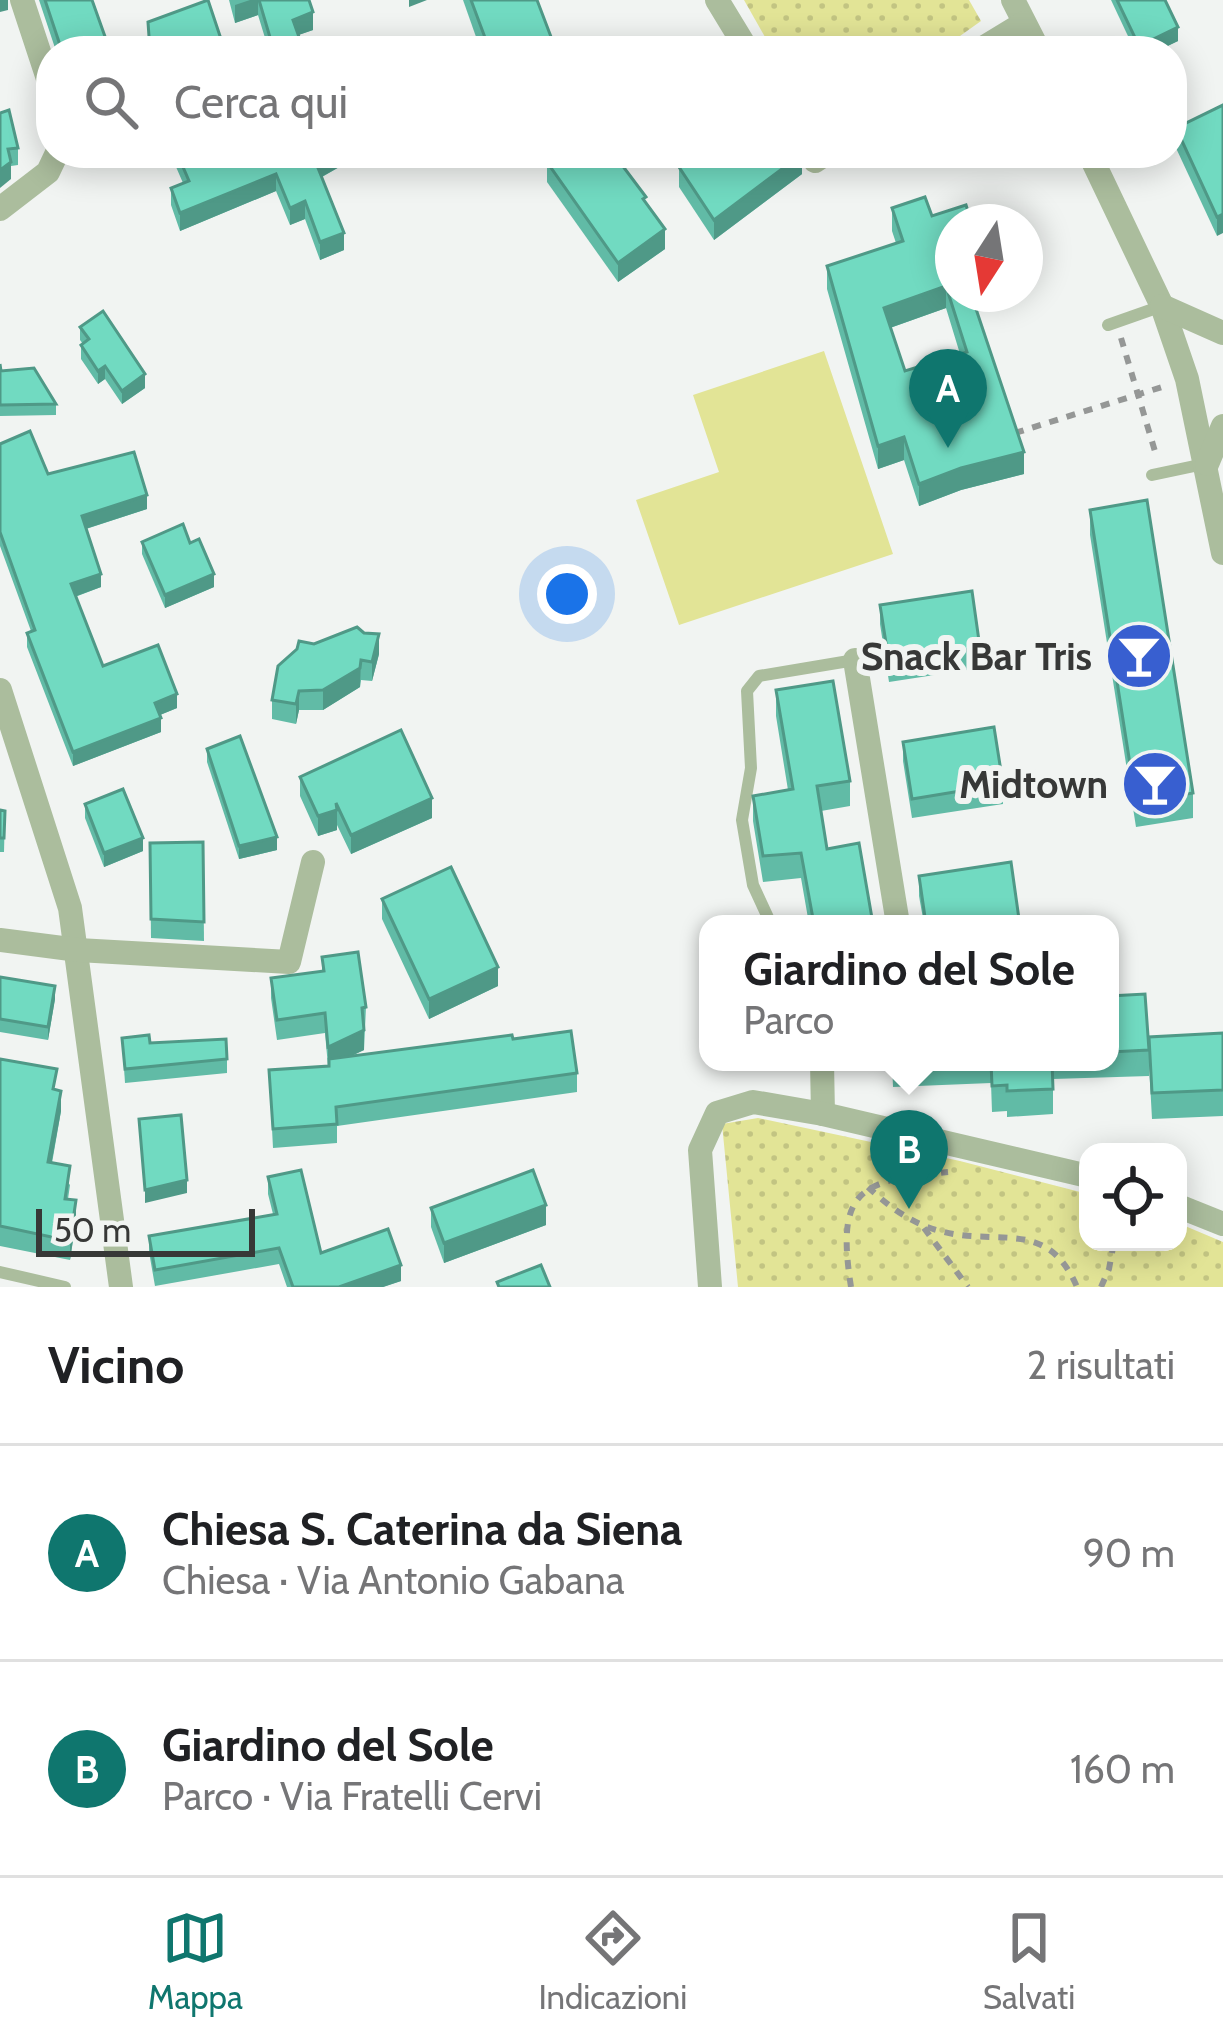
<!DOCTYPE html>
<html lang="it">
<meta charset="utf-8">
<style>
body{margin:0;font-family:Cabin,sans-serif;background:#f6f6f6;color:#202124}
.controls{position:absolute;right:36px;bottom:36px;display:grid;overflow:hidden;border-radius:24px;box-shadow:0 6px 30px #0003}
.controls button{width:108px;height:108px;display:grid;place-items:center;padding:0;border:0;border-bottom:3px solid #e0e0e0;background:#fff;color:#202124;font:60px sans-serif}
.compass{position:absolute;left:935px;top:204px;width:108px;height:108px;border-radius:50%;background:#fff;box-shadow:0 6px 30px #0003;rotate:192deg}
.scale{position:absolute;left:36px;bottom:30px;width:219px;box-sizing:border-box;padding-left:12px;border:6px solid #373837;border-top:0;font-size:33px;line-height:42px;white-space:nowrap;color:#373837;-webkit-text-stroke:9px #f1f4f2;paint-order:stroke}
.you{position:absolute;left:567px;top:594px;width:42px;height:42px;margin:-30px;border:9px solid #fff;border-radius:50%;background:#1a73e8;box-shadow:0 0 0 18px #1a73e833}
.badge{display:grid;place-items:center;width:78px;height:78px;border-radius:50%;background:#0f766e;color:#fff;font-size:39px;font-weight:700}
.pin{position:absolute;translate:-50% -99px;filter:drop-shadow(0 3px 6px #0008)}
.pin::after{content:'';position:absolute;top:63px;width:42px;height:36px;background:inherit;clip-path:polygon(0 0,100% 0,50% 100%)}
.popup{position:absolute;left:699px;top:915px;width:420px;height:156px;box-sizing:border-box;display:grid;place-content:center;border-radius:24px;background:#fff;filter:drop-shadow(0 3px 9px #0005);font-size:39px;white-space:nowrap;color:#757577}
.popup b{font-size:45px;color:#202124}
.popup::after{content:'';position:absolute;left:50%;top:100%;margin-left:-24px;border:24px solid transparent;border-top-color:#fff}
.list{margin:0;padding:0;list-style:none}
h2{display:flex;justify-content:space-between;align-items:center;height:156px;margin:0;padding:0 48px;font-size:51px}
h2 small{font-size:39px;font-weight:400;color:#757577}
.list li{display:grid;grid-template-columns:78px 1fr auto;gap:36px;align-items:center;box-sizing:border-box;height:216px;padding:0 48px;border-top:3px solid #e0e0e0}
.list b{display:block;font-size:45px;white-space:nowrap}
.list p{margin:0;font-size:39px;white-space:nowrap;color:#757577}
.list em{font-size:39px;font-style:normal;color:#757577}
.icon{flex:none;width:66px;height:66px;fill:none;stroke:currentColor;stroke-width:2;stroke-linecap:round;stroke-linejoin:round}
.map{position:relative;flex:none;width:1223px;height:1287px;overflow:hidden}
.search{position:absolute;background:#fff;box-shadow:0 6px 30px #0003;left:36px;right:36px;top:36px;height:132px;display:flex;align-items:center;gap:30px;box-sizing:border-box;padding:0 42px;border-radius:48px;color:#757577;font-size:45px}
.sheet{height:588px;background:#fff}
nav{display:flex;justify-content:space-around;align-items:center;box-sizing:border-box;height:168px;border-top:3px solid #e0e0e0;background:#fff;font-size:33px;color:#757577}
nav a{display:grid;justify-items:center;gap:6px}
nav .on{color:#0f766e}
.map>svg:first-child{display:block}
.green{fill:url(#green-dots)}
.pitch{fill:#e2e496}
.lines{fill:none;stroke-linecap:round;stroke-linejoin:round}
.path{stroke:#959796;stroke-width:6;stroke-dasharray:9 9;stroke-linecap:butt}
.service{stroke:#abbd9d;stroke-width:12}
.minor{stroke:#abbd9d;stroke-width:24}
.wall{fill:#61bba6;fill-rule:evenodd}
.shaded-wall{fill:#4f9987}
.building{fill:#71dac1;stroke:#4f9987;stroke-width:3;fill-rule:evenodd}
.labels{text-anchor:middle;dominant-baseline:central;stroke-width:12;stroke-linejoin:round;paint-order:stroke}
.poi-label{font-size:39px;font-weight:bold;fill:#373837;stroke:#f1f4f2;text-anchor:end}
</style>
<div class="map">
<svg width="1223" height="1287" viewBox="0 0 1223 1287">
<defs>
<pattern id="green-dots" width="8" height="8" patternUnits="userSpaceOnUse" patternTransform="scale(3)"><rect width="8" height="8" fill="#e2e496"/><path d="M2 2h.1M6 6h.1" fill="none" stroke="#c2c482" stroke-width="1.8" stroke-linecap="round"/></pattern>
</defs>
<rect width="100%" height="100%" fill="#f1f4f2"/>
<g class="green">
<polygon points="744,0 969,0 981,21 939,51 773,51"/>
<polygon points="758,1118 960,1161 1088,1194 1088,1242 1178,1242 1178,1223 1223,1242 1223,1287 738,1287 722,1124"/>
</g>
<polygon class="pitch" points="824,351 893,554 679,625 636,500 719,472 693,395"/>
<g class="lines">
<g class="path">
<polyline points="1121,338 1157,458"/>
<polyline points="1015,433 1162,387"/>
<path d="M868,1187C888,1206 912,1224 940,1231C998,1247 1047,1217 1077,1287"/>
<polyline points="924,1228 968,1287"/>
<path d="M851,1287C836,1191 858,1180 948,1172"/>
<polyline points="1101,1287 1109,1269 1114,1242"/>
</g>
<g class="service">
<polyline points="1108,325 1162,306"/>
<polyline points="1152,475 1204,464"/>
<polyline points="771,924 753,885 742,820 751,768 747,691 759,676 855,660"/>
<polyline points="0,1272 65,1287"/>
</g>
<g class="minor">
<polyline points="22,0 51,88"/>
<polyline points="717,0 748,51"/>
<polyline points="1013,0 1039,51"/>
<polyline points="978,51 1024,23"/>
<polyline points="810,153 815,161 827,153"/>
<polyline points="1089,153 1162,306 1187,379 1223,553"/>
<polyline points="0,209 48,172 57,153"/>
<polyline points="1162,306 1223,333"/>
<polyline points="1207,464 1223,426"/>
<polyline points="855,660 898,924"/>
<polyline points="0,690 70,908 121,1287"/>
<polyline points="0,940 78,950 289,962 313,862"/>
<polyline points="822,1062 823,1114"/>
<polyline points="1178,1206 1223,1224"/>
<polyline points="710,1287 700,1150 717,1113 753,1102 823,1114 1088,1176"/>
</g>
</g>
<g class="wall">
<polygon points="39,0 92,0 108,51 56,51"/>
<polygon points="229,0 309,0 313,30 298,35 304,51 269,51 258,15 235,23"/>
<polygon points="463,0 537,0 556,51 481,51"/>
<polygon points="1111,0 1165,0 1178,41 1157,51 1135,51"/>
<polygon points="1223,105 1217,236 1176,148 1176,128"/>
<polygon points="0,113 18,148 18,165 11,166 11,179"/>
<polygon points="170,153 356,153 348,156 348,162 322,177 344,250 320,260 305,219 290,225 276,191 180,231 171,205 171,188 183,183"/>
<polygon points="547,162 646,203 665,249 618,282 547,182"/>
<polygon points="679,167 802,174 714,240 679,187"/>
<path d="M892,208L953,294L1024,474L961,490L919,506L904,460L878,469L827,289V266L896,243L892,231ZM946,308L960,354L905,371L890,328Z"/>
<polygon points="80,327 145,388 122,404 105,379 98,384 81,359 81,345 83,344 80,340"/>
<polygon points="0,364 1,371 56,404 56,415 0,416"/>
<polygon points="0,444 48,474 147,509 86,529 101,587 75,597 103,666 177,708 160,715 161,732 73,766 27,647 27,633 31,631 0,546"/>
<polygon points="1090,510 1193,793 1193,818 1136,827 1090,535"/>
<polygon points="142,542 190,543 214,587 165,608 142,554"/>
<polygon points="880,605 980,648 980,668 889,682 880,624"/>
<polygon points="379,654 372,681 361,680 360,687 323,710 299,710 296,724 272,719 272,700 278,666"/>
<polygon points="776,690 850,781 850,806 821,811 827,849 873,924 809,924 801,878 763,882 753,821 753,796 788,790 776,716"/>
<polygon points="903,742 1003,784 1003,804 912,818 903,761"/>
<polygon points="207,749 277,850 239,859 207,762"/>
<polygon points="300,777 432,818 351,854 337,825 337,830 318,836 300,796"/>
<polygon points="85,804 143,851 104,867 85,818"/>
<polygon points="0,810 5,811 4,852 0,852"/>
<polygon points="203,842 204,941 151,938 150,843"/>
<polygon points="919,876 1019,919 1019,924 924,924 919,896"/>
<polygon points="382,899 498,986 429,1019 382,919"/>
<polygon points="322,957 366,1007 364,1050 349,1057 513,1039 577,1073 577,1092 337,1126 337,1143 273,1148 269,1070 328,1066 325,1033 277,1040 271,998 271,978 322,971"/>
<polygon points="0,977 55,999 48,1040 0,1032"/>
<polygon points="1110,996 1149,1049 1223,1033 1223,1116 1152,1119 1149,1064 1149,1076 1053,1079 1053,1114 1007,1117 1007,1111 992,1112 991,1083 893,1087 892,1062 1110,1062"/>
<polygon points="122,1038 227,1059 227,1073 125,1083"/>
<polygon points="0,1059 57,1090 61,1111 52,1163 70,1185 68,1199 76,1220 70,1260 0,1246"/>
<polygon points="268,1177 321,1253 401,1281 383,1287 287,1287 279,1264 155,1286 149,1252 149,1236 273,1214 268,1194"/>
<polygon points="431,1208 546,1225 444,1263 431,1227"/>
</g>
<g class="shaded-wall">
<polygon points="0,0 8,0 8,10 0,12"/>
<polygon points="250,0 258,0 258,15 235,23 235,5"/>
<polygon points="409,0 427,0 409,7"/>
<polygon points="313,12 313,30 293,37 293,20"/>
<polygon points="1178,27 1178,41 1157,51 1139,51 1139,46"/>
<polygon points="333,153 356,153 348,156 348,162 316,180 316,163"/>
<polygon points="802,154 802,174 714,240 714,220"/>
<polygon points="11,162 11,179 0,188 0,170"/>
<polygon points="276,174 276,191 180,231 180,213"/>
<polygon points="305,201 305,219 290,225 290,208"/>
<polygon points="1223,214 1223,233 1217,236 1217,217"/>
<polygon points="665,229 665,249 618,282 618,263"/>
<polygon points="344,233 344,250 320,260 320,242"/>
<polygon points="946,286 946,308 884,330 884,308"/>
<polygon points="105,366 105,379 98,384 98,371"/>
<polygon points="145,374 145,388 122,404 122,391"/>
<polygon points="904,437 904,460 878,469 878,446"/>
<polygon points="1024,452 1024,474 961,490 919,506 919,484 961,468"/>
<polygon points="147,495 147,509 82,530 82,516"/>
<polygon points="101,574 101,587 71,598 71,584"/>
<polygon points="214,574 214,587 165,608 165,595"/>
<polygon points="379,634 379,654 372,681 372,662"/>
<polygon points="361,660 360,687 323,710 323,690"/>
<polygon points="299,691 299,710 296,724 296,704"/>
<polygon points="177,694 177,708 155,717 155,703"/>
<polygon points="161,718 161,732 73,766 73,752"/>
<polygon points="432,798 432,818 351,854 351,835"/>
<polygon points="337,810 337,830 318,836 318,816"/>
<polygon points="277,837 277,850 239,859 239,846"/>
<polygon points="143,838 143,851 104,867 104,853"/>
<polygon points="498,967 498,986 429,1019 429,999"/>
<polygon points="55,986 55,999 48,1040 48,1027"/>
<polygon points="364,1030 364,1050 328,1067 328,1047"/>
<polygon points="61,1091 61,1111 48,1182 48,1162"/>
<polygon points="187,1180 187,1193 145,1203 145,1190"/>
<polygon points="76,1200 76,1220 70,1260 70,1241"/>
<polygon points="546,1205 546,1225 444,1263 444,1243"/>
<polygon points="401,1265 401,1281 383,1287 339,1287"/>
</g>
<g class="building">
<polygon points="45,0 92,0 108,45 93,51 62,51"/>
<polygon points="208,0 225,51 150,51 148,22"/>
<polygon points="259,0 309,0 313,12 293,20 304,51 274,51"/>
<polygon points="471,0 537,0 556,50 490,51"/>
<polygon points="1117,0 1165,0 1178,27 1139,46"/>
<polygon points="1223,105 1223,214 1217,217 1176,128"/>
<polygon points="9,110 18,148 8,149 11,162 0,170 0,113"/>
<polygon points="177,153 333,153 316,163 344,233 320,242 305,201 290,208 276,174 180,213 171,188 189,181"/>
<polygon points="560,153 613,153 646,197 643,199 665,229 618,263 547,162"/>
<polygon points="697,153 801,153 802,154 714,220 679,167"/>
<path d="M925,197L932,216L966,205L970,218L979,215L981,222H953V294H971L1024,452L961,468L919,484L904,437L878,446L827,266L903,241L892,208ZM946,286L967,352L905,371L884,308Z"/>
<polygon points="103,311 145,374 122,391 105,366 98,371 81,345 89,339 80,327"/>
<polygon points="0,364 1,371 34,368 56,404 0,405"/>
<polygon points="30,431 48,474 134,452 147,495 82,516 101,574 71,584 103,666 158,645 177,694 155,703 161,718 73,752 27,633 35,630 0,532 0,444"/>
<polygon points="1147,500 1193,793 1136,802 1090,510"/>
<polygon points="183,524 190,543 199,539 214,574 165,595 142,542"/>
<polygon points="972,591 980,648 889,662 880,605"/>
<polygon points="357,627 364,633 379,634 372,662 361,660 360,668 323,690 299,691 296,704 272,700 278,666 297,649 299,641 314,644"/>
<polygon points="833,681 850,781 817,786 827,849 859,843 873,924 814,924 801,853 763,856 753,796 793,789 776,690"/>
<polygon points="994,727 1003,784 912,799 903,742"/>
<polygon points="401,730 432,798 351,835 336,803 337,810 318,816 300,777"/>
<polygon points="240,736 277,837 239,846 207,749"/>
<polygon points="123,789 143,838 104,853 85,804"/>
<polygon points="0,810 5,811 4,838 0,838"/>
<polygon points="203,842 204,922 151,919 150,843"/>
<polygon points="1011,862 1019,919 986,924 926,924 919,876"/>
<polygon points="451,867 498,967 429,999 382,899"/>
<polygon points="358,952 366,1007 362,1008 364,1030 328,1047 325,1013 277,1020 271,978 324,971 322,957"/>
<polygon points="0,977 55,986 48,1027 0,1019"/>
<polygon points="1145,994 1149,1050 1110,1052 1110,996"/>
<polygon points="571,1031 577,1073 336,1107 337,1124 273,1129 269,1070 329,1066 329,1059 512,1035 513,1039"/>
<polygon points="1223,1033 1223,1090 1152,1093 1149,1037"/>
<polygon points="149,1035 150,1043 226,1039 227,1059 125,1069 122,1038"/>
<polygon points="0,1059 57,1069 53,1089 61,1091 48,1162 70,1166 65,1199 76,1200 70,1241 0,1226"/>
<polygon points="991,1062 1052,1062 1053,1089 1007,1091 1007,1085 992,1086"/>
<polygon points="181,1115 187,1180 145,1190 139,1119"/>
<polygon points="301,1170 321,1253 388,1229 401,1265 339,1287 293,1287 279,1248 155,1270 149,1236 277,1214 268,1177"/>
<polygon points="533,1170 546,1205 444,1243 431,1208"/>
<polygon points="541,1265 550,1287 499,1287 497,1282"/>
</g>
<defs>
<g id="bar-disc" transform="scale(3.45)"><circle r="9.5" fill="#385fd0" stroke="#f1f4f2"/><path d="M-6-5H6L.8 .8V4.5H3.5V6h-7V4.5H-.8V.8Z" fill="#fff"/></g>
</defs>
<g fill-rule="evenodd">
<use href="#bar-disc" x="1139" y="656"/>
<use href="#bar-disc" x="1155" y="784"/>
</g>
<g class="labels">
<g class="poi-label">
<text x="1092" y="656">Snack Bar Tris</text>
<text x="1108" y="784">Midtown</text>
</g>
</g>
</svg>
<div class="controls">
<button><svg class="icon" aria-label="locate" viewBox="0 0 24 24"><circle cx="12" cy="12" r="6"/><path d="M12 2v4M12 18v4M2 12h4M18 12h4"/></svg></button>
</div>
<svg class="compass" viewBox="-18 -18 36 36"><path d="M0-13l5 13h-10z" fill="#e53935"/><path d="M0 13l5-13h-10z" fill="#757577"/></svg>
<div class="scale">50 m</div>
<div class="you"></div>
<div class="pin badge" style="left:948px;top:448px">A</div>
<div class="pin badge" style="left:909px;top:1209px">B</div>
<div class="popup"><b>Giardino del Sole</b>Parco</div>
<div class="search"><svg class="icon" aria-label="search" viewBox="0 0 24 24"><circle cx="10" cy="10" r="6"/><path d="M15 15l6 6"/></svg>Cerca qui</div>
</div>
<section class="sheet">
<h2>Vicino<small>2 risultati</small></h2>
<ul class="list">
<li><span class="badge">A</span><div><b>Chiesa S. Caterina da Siena</b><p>Chiesa · Via Antonio Gabana</p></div><em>90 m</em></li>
<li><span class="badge">B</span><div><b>Giardino del Sole</b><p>Parco · Via Fratelli Cervi</p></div><em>160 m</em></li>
</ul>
</section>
<nav>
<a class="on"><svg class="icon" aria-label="map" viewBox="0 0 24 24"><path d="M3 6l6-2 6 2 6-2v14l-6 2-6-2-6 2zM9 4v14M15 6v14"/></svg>Mappa</a>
<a><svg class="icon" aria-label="directions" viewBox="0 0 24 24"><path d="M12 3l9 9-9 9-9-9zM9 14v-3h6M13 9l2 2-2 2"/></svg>Indicazioni</a>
<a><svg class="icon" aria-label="saved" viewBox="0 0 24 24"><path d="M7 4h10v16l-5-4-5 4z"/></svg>Salvati</a>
</nav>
